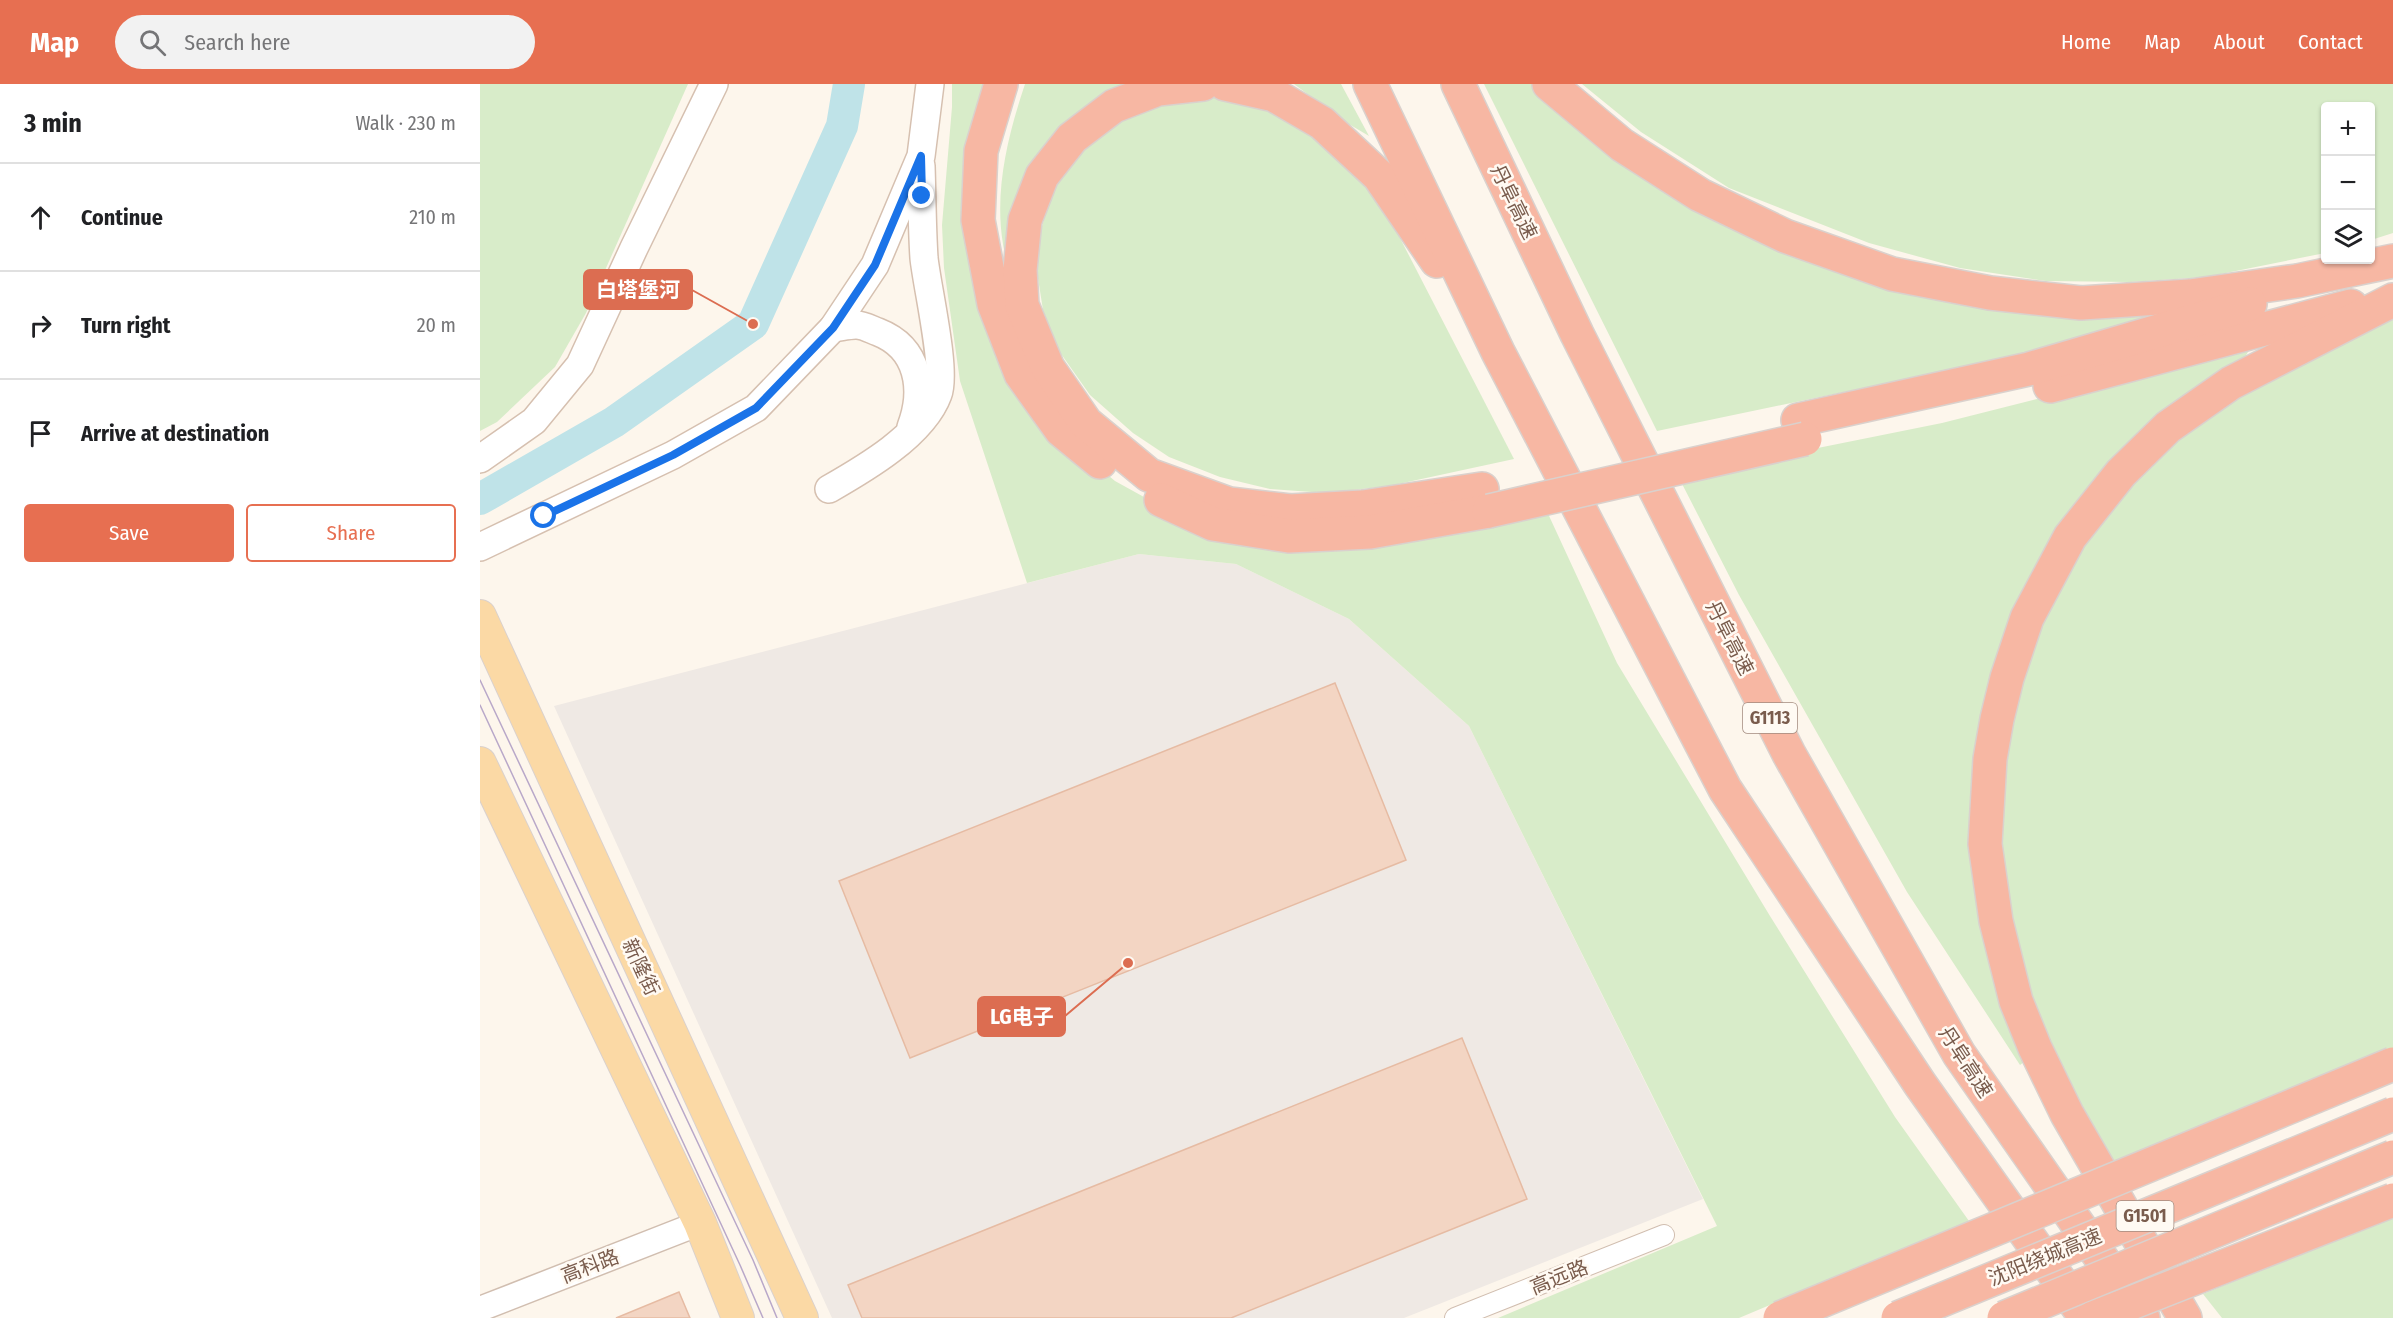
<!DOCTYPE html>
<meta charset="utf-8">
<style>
body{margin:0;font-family:"Fira Sans Condensed","Noto Sans SC",sans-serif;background:#f2f2f2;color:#202124}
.controls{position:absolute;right:18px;top:18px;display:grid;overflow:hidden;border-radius:6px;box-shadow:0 2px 4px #0004}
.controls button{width:54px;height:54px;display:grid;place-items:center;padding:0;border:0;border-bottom:2px solid #e0e0e0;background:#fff;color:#202124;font:30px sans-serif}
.stop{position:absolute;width:18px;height:18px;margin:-14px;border:4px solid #1a73e8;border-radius:50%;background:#fff}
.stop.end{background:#1a73e8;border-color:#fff;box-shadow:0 2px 6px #0008}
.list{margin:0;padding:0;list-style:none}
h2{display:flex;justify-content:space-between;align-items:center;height:78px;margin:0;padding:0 24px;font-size:26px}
h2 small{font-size:20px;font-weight:400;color:#757577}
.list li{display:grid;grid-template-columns:39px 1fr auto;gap:18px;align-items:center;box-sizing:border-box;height:108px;padding:0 24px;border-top:2px solid #e0e0e0}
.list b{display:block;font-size:22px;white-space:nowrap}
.list em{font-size:20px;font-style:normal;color:#757577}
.actions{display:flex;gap:12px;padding:18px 24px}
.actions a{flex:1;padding:14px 0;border:2px solid #e76f51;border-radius:6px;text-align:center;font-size:21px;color:#e76f51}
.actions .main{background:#e76f51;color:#fff}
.icon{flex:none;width:33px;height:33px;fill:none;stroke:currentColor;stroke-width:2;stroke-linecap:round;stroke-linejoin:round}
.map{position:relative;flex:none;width:1913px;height:1234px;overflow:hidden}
header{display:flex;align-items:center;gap:36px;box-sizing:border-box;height:84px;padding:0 30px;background:#e76f51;color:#fff}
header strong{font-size:28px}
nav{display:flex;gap:33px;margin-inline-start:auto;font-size:21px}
.search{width:420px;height:54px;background:#f2f2f2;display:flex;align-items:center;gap:15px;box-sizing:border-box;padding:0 21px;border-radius:33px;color:#757577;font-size:22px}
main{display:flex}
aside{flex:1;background:#fff}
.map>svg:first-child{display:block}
.industrial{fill:#efe9e4}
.green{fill:#d8ecc9}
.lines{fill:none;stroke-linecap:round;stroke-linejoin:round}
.river{stroke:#bfe3e8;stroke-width:32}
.building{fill:#f3d5c3;stroke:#e6bba3;stroke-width:1.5}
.minor-casing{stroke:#d1beb0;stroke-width:22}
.tertiary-casing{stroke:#d1beb0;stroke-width:27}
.secondary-casing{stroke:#d6c0b0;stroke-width:30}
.primary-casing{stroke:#dad1cd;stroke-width:34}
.motorway-casing{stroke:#dad1cd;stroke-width:36}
.minor{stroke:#fff;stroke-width:20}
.tertiary{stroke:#fff;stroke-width:24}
.secondary{stroke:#fff;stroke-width:27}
.primary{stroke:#fbd9a5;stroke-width:32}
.motorway{stroke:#f7b7a3;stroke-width:33}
.tram{stroke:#b9a8c9;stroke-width:1.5}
.motorway-bridge-casing{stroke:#dad1cd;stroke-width:36;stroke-linecap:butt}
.motorway-bridge{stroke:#f7b7a3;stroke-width:33}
.route{stroke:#1a73e8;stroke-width:8}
.labels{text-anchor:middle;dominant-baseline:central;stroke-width:5;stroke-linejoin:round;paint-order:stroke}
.shield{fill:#fffaf3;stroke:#a28b7f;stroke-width:1.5}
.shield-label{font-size:18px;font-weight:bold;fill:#7a5c4d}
.street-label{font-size:20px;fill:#7a5c4d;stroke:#fffaf3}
.leader{fill:none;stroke:#dc6d51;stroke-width:2}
.callout-dot{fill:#dc6d51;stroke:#fffaf3;stroke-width:2}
.callout{fill:#dc6d51;stroke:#dc6d51;stroke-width:2}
.callout-label{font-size:21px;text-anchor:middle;font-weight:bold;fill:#fff}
</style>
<header>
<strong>Map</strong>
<div class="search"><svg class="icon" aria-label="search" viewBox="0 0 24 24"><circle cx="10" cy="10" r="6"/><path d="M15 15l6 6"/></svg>Search here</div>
<nav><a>Home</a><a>Map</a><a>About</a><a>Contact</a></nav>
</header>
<main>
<aside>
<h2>3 min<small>Walk · 230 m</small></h2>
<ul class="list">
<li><svg class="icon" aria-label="ahead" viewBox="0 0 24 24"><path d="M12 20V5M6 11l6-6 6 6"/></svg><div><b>Continue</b></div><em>210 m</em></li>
<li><svg class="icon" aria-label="right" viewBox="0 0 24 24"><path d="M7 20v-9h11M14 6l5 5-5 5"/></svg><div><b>Turn right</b></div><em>20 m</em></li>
<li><svg class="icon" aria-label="arrive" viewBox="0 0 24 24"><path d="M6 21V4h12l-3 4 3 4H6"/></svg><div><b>Arrive at destination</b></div></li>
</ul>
<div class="actions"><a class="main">Save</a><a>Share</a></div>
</aside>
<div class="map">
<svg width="1913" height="1234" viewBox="0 0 1913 1234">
<rect width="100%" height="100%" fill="#fdf6ec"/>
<polygon class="industrial" points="659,470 756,480 869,535 989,642 1223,1115 924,1234 352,1234 74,622"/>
<g class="green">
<polygon points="0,0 208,0 106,229 75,283 17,338 0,347"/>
<polygon points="472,0 514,0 490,120 599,367 635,397 673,418 1064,421 1137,579 1290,832 1415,1033 1489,1137 1259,1234 1018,1234 1237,1142 989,642 869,535 756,480 659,470 547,499 480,297 464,184 462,141 472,23"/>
<path d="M545,0H647L604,27L532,187C529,179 524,169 523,160C514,106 528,51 545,0Z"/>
<polygon points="814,0 861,0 889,52 862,36"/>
<polygon points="1004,0 1056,0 1348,175 1699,226 1541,271 1177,347"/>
<polygon points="1102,0 1913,0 1913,149 1891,156 1890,22 1846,22 1845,169 1726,193 1650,198 1566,197 1480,184 1389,159 1249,104 1161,48"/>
<polygon points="750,8 806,26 878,87 905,125 1034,375 909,402 846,409 790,405 740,393 689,373 653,349 610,311 579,267 563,226 557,188 560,149 572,109 591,76 644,28"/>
<polygon points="1913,232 1913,967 1631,1081 1590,1007 1539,890 1519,773 1524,656 1571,507 1659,385 1748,313"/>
<polygon points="1773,260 1763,276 1632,380 1507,636 1544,978 1540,981 1427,808 1259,511 1198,392 1462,339"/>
<polygon points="1913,1132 1913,1234 1742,1234 1723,1210"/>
</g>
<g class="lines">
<polyline class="river" points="0,415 134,338 273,240 362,42 369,0"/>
</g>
<g class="building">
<polygon points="855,599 926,776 430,974 359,797"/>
<polygon points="982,954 1047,1115 751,1234 382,1234 368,1201"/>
<polygon points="199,1208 210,1234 136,1234"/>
</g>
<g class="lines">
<g class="minor-casing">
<polyline id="minor" points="975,1234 1184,1151"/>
</g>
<g class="tertiary-casing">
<polyline id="tertiary" points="0,1225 220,1139"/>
</g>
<g class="secondary-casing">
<g id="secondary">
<path d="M353,244C361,243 369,241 376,241C384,241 392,246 398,248C439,264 445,306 431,343"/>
<polyline points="0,375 54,337 100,281 154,164 234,0"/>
<path d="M349,405C384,385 443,351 458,310C467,287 447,203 444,174C442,143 442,112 441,82"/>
<polyline points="0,463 193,371 276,324 353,244 395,181 441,72 450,0"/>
</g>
</g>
<g class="primary-casing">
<g id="primary">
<polyline points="0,532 322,1234"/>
<polyline points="0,679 220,1139 258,1234"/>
</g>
</g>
<g class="motorway-casing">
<g id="motorway">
<polyline points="521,0 501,67 498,136 514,220 541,290 581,346 620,378"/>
<polyline points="723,0 678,5 634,22 592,54 562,92 545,136 540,186 542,221 568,284 606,339 669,391 749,420 810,427 883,423 1002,405"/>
<polyline points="745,0 794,11 842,39 899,92 957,177"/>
<polyline points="890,0 1018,268 1245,705 1440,1000 1606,1234"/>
<polyline points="978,0 1097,250 1309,670 1479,970 1663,1234"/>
<polyline points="1069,0 1142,61 1220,111 1305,152 1412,190 1510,209 1601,219 1710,212 1817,197 1913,177"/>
<polyline points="1570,302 1871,222"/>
<polyline points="1318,336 1549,285 1770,220"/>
<polyline points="681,416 733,440 809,452 890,448 1009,427"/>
<polyline points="1705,1234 1587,1030 1555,964 1536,917 1516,837 1505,760 1510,675 1517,635 1527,594 1547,534 1590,453 1641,389 1688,343 1751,299 1913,216"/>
</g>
</g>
<use href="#minor" class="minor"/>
<use href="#tertiary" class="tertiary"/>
<use href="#secondary" class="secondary"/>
<use href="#primary" class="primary"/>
<use href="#motorway" class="motorway"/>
<g class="tram">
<polyline points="0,596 273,1176 297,1234"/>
<polyline points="0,621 260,1181 283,1234"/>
</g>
<g class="motorway-bridge-casing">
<g id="motorway-bridge">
<polyline points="1009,427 1325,355"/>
<polyline points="1300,1234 1913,980"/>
<polyline points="1418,1234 1913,1030"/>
<polyline points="1524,1234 1913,1073"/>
<polyline points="1613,1234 1913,1116"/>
</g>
</g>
<use href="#motorway-bridge" class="motorway-bridge"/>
</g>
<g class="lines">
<polyline class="route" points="64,432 193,371 276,324 353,244 395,181 441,72 442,112"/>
</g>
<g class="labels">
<g class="shield">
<rect x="1263" y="619" width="54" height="30" rx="4.5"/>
<rect x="1636.5" y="1117" width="57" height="30" rx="4.5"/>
</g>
<g class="shield-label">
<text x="1290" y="634">G1113</text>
<text x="1665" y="1132">G1501</text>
</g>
<g class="street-label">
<text transform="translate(1034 118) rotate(64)">丹阜高速</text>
<text transform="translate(1250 554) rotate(63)">丹阜高速</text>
<text transform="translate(161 883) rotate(65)">新隆街</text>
<text transform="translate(1486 978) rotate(57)">丹阜高速</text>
<text transform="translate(1565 1173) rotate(-22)">沈阳绕城高速</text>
<text transform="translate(110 1182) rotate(-21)">高科路</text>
<text transform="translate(1079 1193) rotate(-22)">高远路</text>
</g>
</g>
<path class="leader" d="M273 240L212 206M648 879L585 932"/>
<g class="callout-dot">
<circle cx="273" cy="240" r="6"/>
<circle cx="648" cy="879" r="6"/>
</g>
<g class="callout">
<rect x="104" y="186" width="108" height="39" rx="6"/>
<rect x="498" y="913" width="87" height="39" rx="6"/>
</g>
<g class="callout-label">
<text x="158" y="213">白塔堡河</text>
<text x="542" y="940">LG电子</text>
</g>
</svg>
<div class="controls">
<button>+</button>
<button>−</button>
<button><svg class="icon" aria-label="layers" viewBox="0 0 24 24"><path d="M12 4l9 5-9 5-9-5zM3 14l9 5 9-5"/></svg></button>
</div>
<div class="stop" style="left:64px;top:432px"></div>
<div class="stop end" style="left:442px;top:112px"></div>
</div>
</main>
